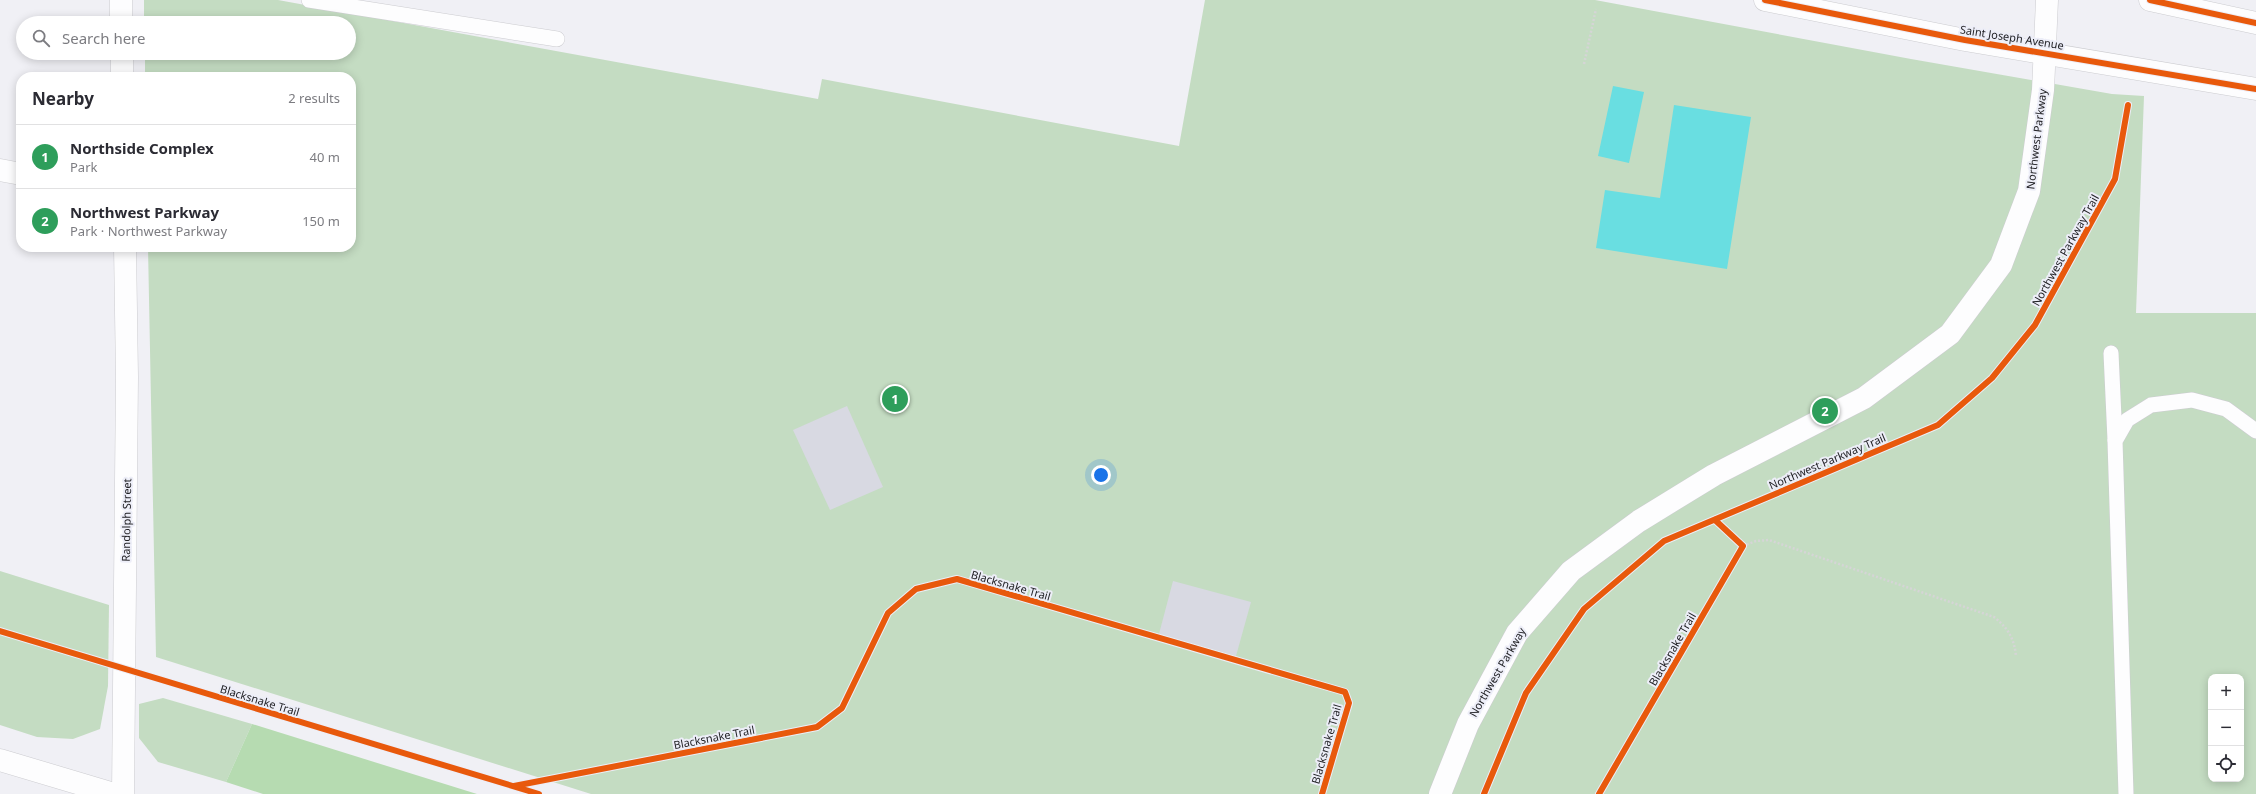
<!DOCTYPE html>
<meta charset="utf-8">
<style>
body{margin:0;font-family:"Noto Sans",sans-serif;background:#f2f2f3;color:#2b2b33}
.controls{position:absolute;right:12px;bottom:12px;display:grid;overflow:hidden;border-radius:8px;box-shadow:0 2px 10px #0003}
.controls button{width:36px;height:36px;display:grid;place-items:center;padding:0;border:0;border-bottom:1px solid #e1e1e2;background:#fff;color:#2b2b33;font:20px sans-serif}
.you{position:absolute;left:1101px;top:475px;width:14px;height:14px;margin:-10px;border:3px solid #fff;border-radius:50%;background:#1a73e8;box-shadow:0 0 0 6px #1a73e833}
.badge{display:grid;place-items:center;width:26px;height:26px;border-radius:50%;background:#6a6a6e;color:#fff;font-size:13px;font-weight:700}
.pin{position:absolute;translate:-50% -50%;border:2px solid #fff;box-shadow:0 1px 4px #0006}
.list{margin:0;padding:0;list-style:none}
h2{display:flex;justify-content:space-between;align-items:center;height:52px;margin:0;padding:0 16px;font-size:17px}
h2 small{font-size:13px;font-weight:400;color:#7c7c81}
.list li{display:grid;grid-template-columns:26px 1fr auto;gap:12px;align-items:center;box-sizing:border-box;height:64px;padding:0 16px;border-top:1px solid #e1e1e2}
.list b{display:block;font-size:15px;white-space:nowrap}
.list p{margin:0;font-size:13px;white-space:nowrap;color:#7c7c81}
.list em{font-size:13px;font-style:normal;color:#7c7c81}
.icon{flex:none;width:22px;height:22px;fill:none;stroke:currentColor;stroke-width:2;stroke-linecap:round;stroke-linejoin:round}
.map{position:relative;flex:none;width:2256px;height:794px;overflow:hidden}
.search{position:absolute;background:#fff;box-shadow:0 2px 10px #0003;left:16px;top:16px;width:340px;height:44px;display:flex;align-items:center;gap:10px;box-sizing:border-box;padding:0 14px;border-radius:22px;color:#7c7c81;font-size:15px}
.panel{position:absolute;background:#fff;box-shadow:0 2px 10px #0003;left:16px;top:72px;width:340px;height:180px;border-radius:16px}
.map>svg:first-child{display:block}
.green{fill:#c4dcc2;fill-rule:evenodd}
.forest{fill:#b6dbb1}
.water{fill:#69dee1}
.building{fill:#d8d9e2}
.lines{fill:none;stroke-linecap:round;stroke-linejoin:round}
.lane-casing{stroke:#ccccd0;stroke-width:16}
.street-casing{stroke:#ccccd0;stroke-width:23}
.secondary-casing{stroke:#ccccd0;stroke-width:23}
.primary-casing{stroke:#ccccd0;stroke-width:23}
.path{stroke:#d5d5d6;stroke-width:2.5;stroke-dasharray:2 2;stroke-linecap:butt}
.lane{stroke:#fdfdfe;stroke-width:15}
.street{stroke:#fdfdfe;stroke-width:22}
.secondary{stroke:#fdfdfe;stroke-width:22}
.primary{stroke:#fdfdfe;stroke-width:22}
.cycleway-casing{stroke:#edeef8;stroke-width:8}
.cycleway{stroke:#e8590c;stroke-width:6}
.labels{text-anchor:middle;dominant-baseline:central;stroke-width:4;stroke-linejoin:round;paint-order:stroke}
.street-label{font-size:11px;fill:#222226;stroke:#edeef8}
</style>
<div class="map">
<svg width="2256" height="794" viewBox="0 0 2256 794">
<rect width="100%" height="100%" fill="#f0f0f5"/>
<g class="green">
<path d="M144,0H278L818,99L822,79L1179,146L1205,0H1595L1911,59L2112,94L2144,96L2136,313H2256V794H591L156,657L148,247H351V77H145V53H349V23H144ZM2211,677H2241V779H2211Z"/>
<polygon points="0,571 109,605 108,686 100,729 73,739 37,737 0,725"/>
<polygon points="163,698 252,724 226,782 158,762 139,738 139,704"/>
</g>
<polygon class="forest" points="252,724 477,794 263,794 226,782"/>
<g class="water">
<polygon points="1613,86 1644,92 1629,163 1598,156"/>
<polygon points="1674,105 1751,117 1727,269 1596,248 1605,190 1660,198"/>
</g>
<g class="building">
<polygon points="847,406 883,487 830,510 793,430"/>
<polygon points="1173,581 1251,602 1236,656 1159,634"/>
</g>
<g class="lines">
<g class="lane-casing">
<g id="lane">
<polyline points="309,0 557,39"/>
<polyline points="2111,353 2115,440"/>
<polyline points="2126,794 2115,441 2127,420 2151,405 2192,400 2226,409 2256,431"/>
</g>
</g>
<g class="street-casing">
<g id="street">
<polyline points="121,0 121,23"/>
<polyline points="122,53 122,77"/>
<polyline points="0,170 21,174"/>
<polyline points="0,760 114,794"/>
<polyline points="123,794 127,377 125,247"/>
</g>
</g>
<g class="secondary-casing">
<polyline id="secondary" points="1440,794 1468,724 1517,633 1571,571 1639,521 1714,475 1864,398 1950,334 2001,265 2029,191 2043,90 2047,0"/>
</g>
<g class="primary-casing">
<g id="primary">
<polyline points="1765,0 1965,40 2256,89"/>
<polyline points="2150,0 2256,23"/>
</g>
</g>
<g class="path">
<polyline points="1584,64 1596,9"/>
<path d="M1743,546L1756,541L1769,540L1994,617C2008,628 2014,638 2016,656"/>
</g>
<use href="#lane" class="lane"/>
<use href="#street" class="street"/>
<use href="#secondary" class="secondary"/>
<use href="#primary" class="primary"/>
<g class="cycleway-casing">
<g id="cycleway">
<polyline points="1765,0 1965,40 2256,89"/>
<polyline points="2150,0 2256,23"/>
<polyline points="0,631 539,794"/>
<polyline points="514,786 817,727 842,708 888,613 916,589 957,579 1345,692 1349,703 1322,794"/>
<polyline points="1484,794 1526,693 1584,609 1664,541 1938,425 1992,378 2035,325 2115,179 2128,105"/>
<polyline points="1599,794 1743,546 1715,520"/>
</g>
</g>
<use href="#cycleway" class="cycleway"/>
</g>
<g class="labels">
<g class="street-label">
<text transform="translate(2012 37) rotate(9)">Saint Joseph Avenue</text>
<text transform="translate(2036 139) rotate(-83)">Northwest Parkway</text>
<text transform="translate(2065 250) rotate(-61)">Northwest Parkway Trail</text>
<text transform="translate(1827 461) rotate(-23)">Northwest Parkway Trail</text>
<text transform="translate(126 520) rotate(-89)">Randolph Street</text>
<text transform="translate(1011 585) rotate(16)">Blacksnake Trail</text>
<text transform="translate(1672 649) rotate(-60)">Blacksnake Trail</text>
<text transform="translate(1497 672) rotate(-60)">Northwest Parkway</text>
<text transform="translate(260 700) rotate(17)">Blacksnake Trail</text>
<text transform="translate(714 737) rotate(-11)">Blacksnake Trail</text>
<text transform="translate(1326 744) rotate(-74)">Blacksnake Trail</text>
</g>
</g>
</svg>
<div class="controls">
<button>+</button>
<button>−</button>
<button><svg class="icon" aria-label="locate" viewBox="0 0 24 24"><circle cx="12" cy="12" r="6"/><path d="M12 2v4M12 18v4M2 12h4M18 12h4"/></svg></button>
</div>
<div class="you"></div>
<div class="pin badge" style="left:895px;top:399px;background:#2e9e5b">1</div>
<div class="pin badge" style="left:1825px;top:411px;background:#2e9e5b">2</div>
<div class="search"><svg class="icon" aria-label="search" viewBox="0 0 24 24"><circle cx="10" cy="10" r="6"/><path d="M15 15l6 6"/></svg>Search here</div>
<section class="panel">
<h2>Nearby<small>2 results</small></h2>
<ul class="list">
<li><span class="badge" style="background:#2e9e5b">1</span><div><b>Northside Complex</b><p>Park</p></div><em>40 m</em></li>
<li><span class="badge" style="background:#2e9e5b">2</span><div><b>Northwest Parkway</b><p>Park · Northwest Parkway</p></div><em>150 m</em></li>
</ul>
</section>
</div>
